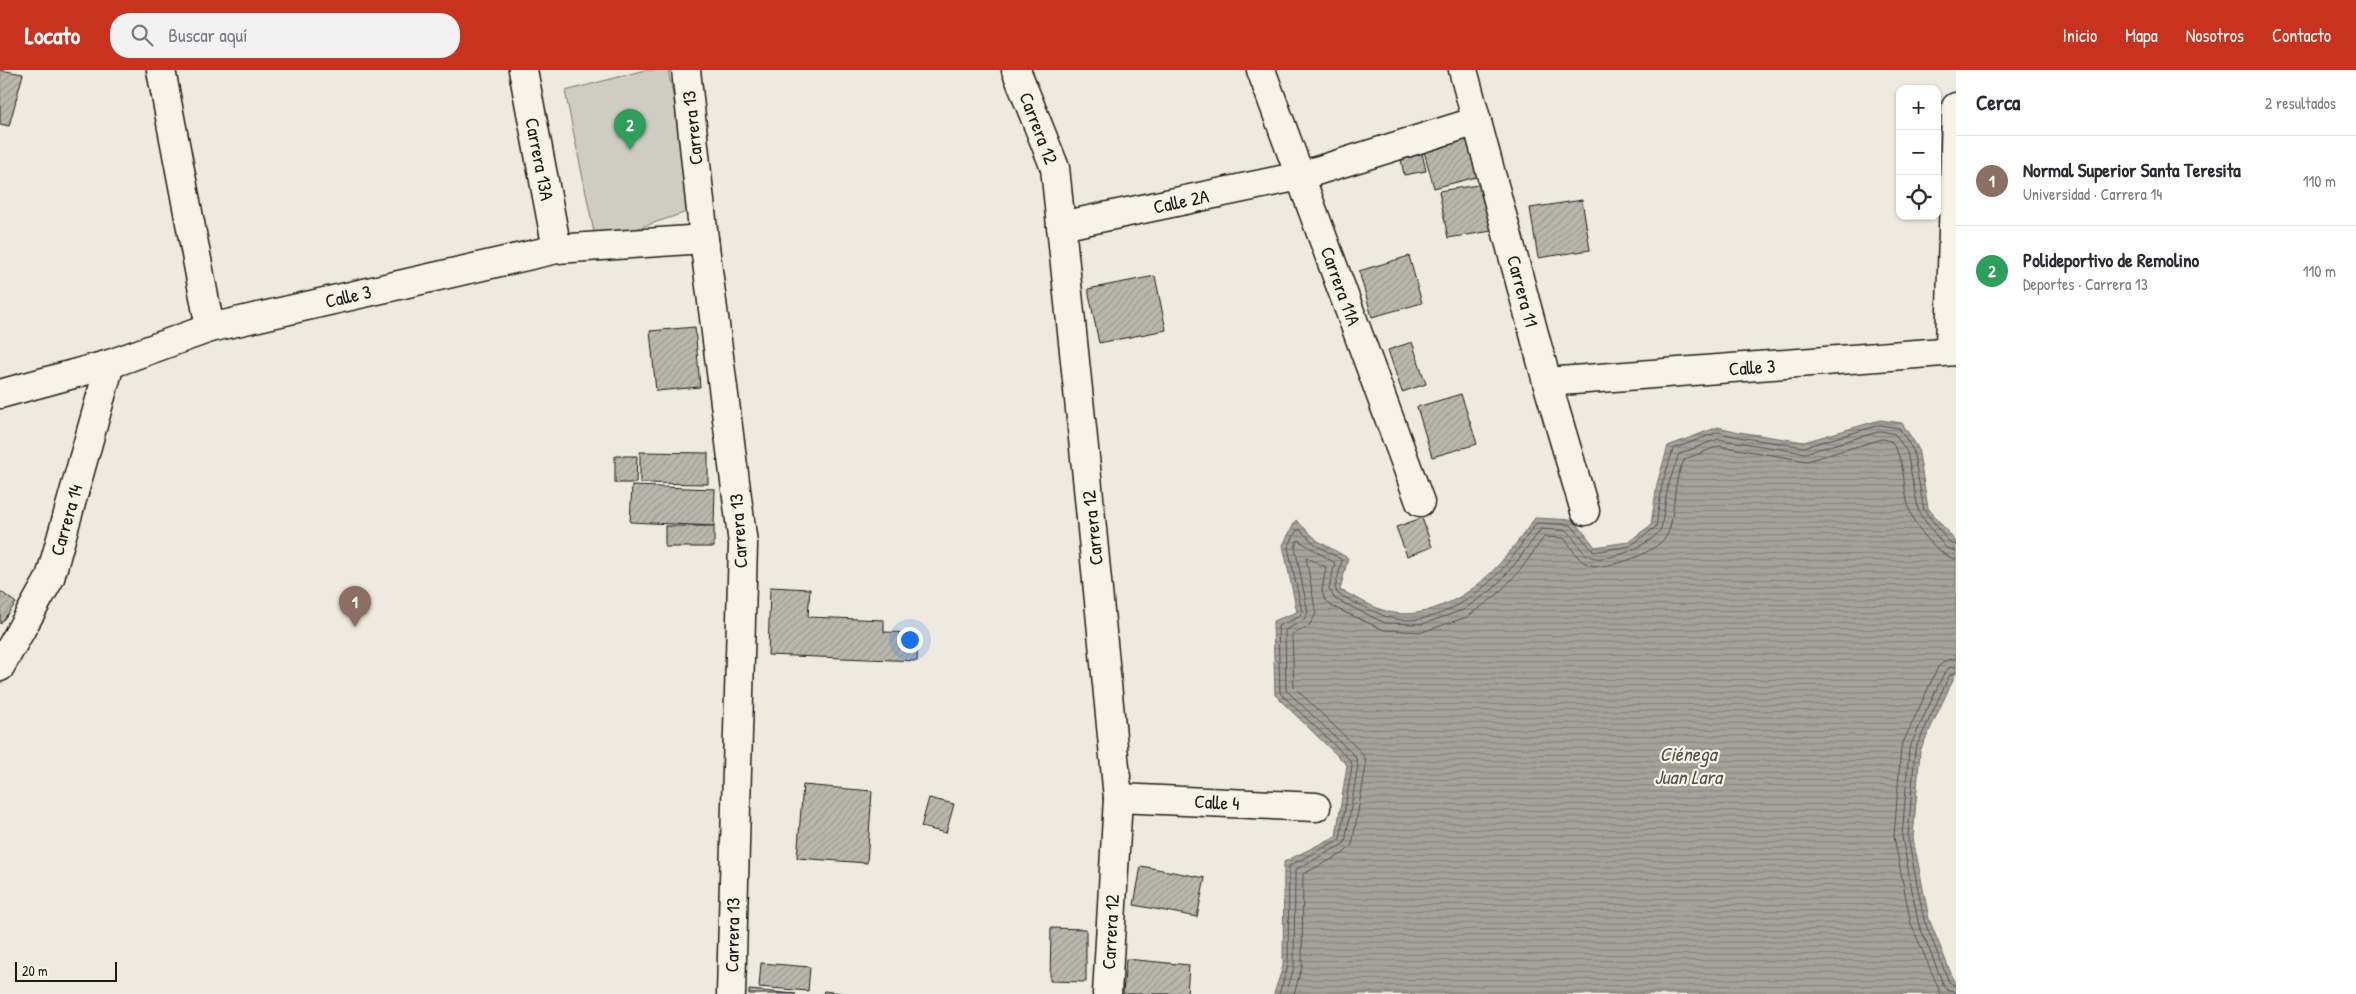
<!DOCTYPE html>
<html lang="es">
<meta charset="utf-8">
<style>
body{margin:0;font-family:"Patrick Hand",sans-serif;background:#f2f2f3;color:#2b2b33}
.controls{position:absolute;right:15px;top:15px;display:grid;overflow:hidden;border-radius:10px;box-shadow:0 1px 4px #0004}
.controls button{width:45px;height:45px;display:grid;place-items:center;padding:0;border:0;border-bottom:1px solid #e1e1e2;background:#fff;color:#2b2b33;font:25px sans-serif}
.scale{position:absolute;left:15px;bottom:12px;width:102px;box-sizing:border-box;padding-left:5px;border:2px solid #1c1c1c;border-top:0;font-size:14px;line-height:18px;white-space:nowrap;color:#1c1c1c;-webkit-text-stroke:4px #f7f3e8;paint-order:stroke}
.you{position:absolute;left:909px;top:569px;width:18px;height:18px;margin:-12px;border:4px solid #fff;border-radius:50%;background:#1a73e8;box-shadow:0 0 0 8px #1a73e833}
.badge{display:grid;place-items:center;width:32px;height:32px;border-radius:50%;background:#c8321e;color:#fff;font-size:16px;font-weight:700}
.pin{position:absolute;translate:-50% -41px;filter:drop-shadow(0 1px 2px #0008)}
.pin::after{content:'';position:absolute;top:26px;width:18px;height:15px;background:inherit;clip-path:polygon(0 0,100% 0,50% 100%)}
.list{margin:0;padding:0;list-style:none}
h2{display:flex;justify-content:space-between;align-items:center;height:65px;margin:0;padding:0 20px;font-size:21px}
h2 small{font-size:16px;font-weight:400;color:#7c7c81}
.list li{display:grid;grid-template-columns:32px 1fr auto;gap:15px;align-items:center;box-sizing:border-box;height:90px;padding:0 20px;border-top:1px solid #e1e1e2}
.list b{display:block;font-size:19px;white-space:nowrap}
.list p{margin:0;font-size:16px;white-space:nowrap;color:#7c7c81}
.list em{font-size:16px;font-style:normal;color:#7c7c81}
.icon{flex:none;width:28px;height:28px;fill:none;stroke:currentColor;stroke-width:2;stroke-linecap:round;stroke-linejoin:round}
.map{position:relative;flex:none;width:1956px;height:924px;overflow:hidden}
header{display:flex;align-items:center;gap:30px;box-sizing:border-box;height:70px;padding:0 25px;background:#c8321e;color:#fff}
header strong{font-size:24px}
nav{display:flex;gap:28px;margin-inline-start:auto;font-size:18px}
.search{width:350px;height:45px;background:#f2f2f3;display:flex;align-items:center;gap:12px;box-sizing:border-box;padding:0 18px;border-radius:20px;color:#7c7c81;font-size:19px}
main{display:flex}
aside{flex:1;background:#fff}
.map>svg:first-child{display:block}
.park{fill:#cfccc3;stroke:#767470}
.water{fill:url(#water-rules);stroke:#6f6d69}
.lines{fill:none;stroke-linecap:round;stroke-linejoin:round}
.shore{stroke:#535250;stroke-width:1}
.building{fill:url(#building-hatch);stroke:#1c1c1c}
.street-casing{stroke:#1c1c1c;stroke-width:31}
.street{stroke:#f7f3e8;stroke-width:28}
.labels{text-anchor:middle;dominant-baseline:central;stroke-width:4.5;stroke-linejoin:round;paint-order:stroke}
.street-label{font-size:19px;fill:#1c1c1c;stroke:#f7f3e8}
.water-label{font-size:20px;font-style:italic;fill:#535250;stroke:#f7f3e8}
</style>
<header>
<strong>Locato</strong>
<div class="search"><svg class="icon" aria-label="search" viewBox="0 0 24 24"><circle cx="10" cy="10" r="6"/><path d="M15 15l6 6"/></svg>Buscar aquí</div>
<nav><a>Inicio</a><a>Mapa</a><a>Nosotros</a><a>Contacto</a></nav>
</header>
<main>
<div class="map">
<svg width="1956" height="924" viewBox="0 0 1956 924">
<defs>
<pattern id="water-rules" width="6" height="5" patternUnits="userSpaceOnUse" patternTransform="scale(1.25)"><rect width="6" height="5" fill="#a6a39d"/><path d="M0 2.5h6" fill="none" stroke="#86847f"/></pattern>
<pattern id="building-hatch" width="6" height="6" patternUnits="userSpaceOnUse" patternTransform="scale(1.25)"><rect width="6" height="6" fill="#bab7af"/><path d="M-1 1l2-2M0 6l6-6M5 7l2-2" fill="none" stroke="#9f9d96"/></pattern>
</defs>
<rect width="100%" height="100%" fill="#eeeae0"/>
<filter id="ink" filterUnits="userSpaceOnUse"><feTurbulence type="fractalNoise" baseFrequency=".02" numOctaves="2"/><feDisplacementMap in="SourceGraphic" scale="10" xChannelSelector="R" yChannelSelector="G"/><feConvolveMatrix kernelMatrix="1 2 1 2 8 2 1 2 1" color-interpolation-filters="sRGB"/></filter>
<g filter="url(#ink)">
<polygon class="park" points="645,0 668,0 696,139 596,172 565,21"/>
<path class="water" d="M1880,350L1902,353L1918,378L1928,438L1956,472V603L1920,681L1913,768L1929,849L1956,916V924H1274L1283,896L1284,792L1336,766L1347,695L1275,625L1273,551L1297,542L1283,475L1296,450L1318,471L1348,488L1340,520C1356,527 1373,538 1389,542C1406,546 1423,543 1438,537C1483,521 1508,485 1535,448L1574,450L1595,477L1628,472L1651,455L1657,414L1668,376L1718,357L1739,362L1804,372Z"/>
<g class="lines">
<g class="shore">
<polyline points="1956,596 1949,598 1944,603 1909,679 1902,767 1918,852 1944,916 1949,921 1956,922"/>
<polyline points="1956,602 1949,606 1915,680 1908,768 1924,850 1949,912 1956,916"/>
<path d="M1279,924L1288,896L1289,796L1340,769L1352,695L1350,690L1280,623L1278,556L1299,547L1302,542L1288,477L1297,460H1300L1316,475L1342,490L1335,518L1338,524C1354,532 1371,541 1387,547C1433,561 1484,523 1510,490C1520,478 1527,464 1537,453L1571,455L1594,482L1630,476L1656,457L1662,415L1673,379L1718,362L1738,367L1804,377L1880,355L1899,358L1913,380L1924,440L1950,473L1956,475"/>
<path d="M1286,924L1294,897L1295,800L1345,773L1358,695L1355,686L1286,620L1285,560L1303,551L1308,543L1295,477L1298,470L1335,493L1329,519L1335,529L1385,553L1423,554L1463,540L1493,519L1515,494L1541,459L1568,461C1574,468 1582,484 1591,487C1609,493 1651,475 1661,459L1668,416L1679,384L1718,369L1805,383L1881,361L1895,364L1907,382L1919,443L1946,478L1956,481"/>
<path d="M1294,924L1302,897L1303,804L1344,783L1352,775L1366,697L1365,688L1360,681L1294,617L1292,565L1309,556L1316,544L1306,487L1326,497L1322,521L1324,528L1331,536L1384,560L1422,562L1467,547L1497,525L1521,499L1544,467L1564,468C1571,476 1577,490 1587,494C1607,502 1662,482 1669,461C1676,438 1672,410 1685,389L1719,376L1807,391L1882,369L1891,371C1908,395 1901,419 1911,444C1916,458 1941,488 1956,489"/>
<polyline points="1941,924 1911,854 1894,767 1901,677 1938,597 1945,591 1956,588"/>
</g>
</g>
<g class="building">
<polygon points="0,0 23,4 9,56 0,54"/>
<polygon points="1468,61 1480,106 1434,118 1422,74"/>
<polygon points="1420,74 1426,101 1404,105 1399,78"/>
<polygon points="1484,114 1492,161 1448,168 1439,121"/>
<polygon points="1582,130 1590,180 1538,188 1530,138"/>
<polygon points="1409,186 1422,233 1372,247 1359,201"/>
<polygon points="1155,206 1166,260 1099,273 1088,219"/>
<polygon points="695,257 700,317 656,321 650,261"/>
<polygon points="1412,272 1426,314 1402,322 1388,280"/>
<polygon points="1461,324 1477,374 1432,387 1417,337"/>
<polygon points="640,382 708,383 708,414 640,413"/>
<polygon points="615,386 637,386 636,413 615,413"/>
<polygon points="632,416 715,419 714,456 630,452"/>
<polygon points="1422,448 1432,477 1407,486 1396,457"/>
<rect x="665" y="456" width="49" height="21"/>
<polygon points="770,517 810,519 808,547 884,550 884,562 918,563 917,591 768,585"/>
<polygon points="0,521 16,533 0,554"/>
<polygon points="803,715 872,721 867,793 797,788"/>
<polygon points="929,728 954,734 946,763 921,757"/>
<polygon points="1141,796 1205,808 1197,847 1134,835"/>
<polygon points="1051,858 1086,859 1086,912 1050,911"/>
<polygon points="1126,889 1189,895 1187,924 1123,924"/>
<polygon points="761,893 810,897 808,921 759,917"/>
<polygon points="749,920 796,924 749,924"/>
<polygon points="824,921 850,924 823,924"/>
</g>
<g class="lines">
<g class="street-casing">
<g id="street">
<polyline points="161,0 210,258"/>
<polyline points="523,0 557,179"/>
<polyline points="686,0 704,169 743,474 731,924"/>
<polyline points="1016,0 1055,98 1087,407 1118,728 1107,924"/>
<polyline points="1261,0 1420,432"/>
<polyline points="1463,0 1547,312 1585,441"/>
<polyline points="1061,156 1300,106 1477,51"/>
<polyline points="1950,281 1956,37"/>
<polyline points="1547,312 1956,281"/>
<polyline points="0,324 110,294 210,258 557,179 704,169"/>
<polyline points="0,597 50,508 110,294"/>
<polyline points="1118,728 1316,737"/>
</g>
</g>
<use href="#street" class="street"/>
</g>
</g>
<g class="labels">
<g class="street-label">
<text transform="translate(692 58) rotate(-96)">Carrera 13</text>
<text transform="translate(1039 58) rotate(69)">Carrera 12</text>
<text transform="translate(540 89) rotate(79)">Carrera 13A</text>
<text transform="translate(1181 131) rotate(-12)">Calle 2A</text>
<text transform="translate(1341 216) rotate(70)">Carrera 11A</text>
<text transform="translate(1523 221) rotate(75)">Carrera 11</text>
<text transform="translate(348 226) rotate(-13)">Calle 3</text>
<text transform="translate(1752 297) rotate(-4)">Calle 3</text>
<text transform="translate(66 450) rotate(-74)">Carrera 14</text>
<text transform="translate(1092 458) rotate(-96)">Carrera 12</text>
<text transform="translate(738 461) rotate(-94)">Carrera 13</text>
<text transform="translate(1217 732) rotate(3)">Calle 4</text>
<text transform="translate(1110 862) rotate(-87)">Carrera 12</text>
<text transform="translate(732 865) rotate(-89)">Carrera 13</text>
</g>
<g class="water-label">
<text x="1688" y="683">Ciénega<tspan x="1688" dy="23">Juan Lara</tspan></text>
</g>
</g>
</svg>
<div class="controls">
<button>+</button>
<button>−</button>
<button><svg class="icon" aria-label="locate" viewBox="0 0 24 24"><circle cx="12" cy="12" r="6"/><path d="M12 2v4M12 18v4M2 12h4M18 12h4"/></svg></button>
</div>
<div class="scale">20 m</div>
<div class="you"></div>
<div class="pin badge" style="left:355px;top:557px;background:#8d6e63">1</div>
<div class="pin badge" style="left:630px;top:80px;background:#2e9e5b">2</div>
</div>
<aside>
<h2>Cerca<small>2 resultados</small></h2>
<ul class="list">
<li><span class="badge" style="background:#8d6e63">1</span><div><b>Normal Superior Santa Teresita</b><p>Universidad · Carrera 14</p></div><em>110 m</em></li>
<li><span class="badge" style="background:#2e9e5b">2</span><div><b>Polideportivo de Remolino</b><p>Deportes · Carrera 13</p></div><em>110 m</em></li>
</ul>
</aside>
</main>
